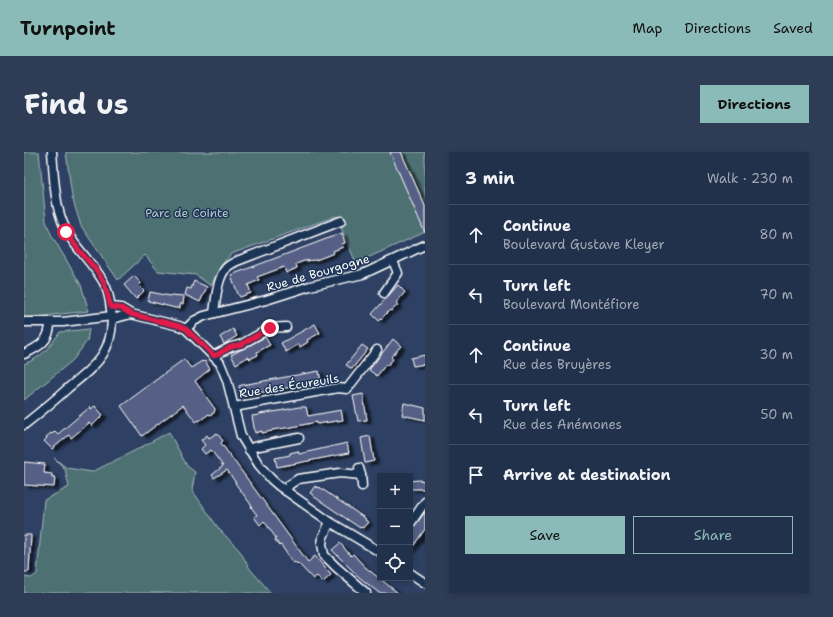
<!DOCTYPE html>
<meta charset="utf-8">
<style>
body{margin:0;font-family:"Shantell Sans",sans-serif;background:#2e3d55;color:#f1f3f6}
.controls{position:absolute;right:12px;bottom:12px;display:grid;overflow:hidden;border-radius:0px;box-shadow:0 2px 6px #0003}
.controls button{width:36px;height:36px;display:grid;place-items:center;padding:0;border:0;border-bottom:1px solid #3f4c63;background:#22314b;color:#f1f3f6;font:20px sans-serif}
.stop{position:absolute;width:12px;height:12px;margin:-9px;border:3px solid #e11d48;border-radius:50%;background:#fff}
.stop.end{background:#e11d48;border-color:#fff;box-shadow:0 1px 4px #0008}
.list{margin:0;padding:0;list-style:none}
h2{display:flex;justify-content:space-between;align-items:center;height:52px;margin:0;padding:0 16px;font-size:17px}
h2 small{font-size:13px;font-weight:400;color:#a2a9b5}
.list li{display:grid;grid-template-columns:26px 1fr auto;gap:12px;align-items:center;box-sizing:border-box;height:60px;padding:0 16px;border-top:1px solid #3f4c63}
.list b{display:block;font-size:15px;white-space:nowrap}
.list p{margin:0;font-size:13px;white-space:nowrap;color:#a2a9b5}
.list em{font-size:13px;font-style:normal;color:#a2a9b5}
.actions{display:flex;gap:8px;padding:12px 16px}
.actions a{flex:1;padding:9px 0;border:1px solid #8bbbb9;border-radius:0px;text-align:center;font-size:14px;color:#8bbbb9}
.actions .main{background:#8bbbb9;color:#111}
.icon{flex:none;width:22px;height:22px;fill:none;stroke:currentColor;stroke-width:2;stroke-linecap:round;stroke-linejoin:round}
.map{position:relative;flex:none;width:401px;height:441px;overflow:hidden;border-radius:0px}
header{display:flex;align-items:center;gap:24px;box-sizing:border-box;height:56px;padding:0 20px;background:#8bbbb9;color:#111}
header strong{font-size:19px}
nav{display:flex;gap:22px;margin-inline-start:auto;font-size:14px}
.intro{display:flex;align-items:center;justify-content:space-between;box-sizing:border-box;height:96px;padding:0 24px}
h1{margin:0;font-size:28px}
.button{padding:10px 18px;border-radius:0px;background:#8bbbb9;color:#111;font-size:14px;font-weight:700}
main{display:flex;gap:24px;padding:0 24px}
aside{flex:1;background:#22314b;border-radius:0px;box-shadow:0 2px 6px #0003}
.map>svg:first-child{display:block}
.green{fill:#4e7172;stroke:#a6b8b8}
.building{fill:#576086;stroke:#fff;filter:url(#shadow)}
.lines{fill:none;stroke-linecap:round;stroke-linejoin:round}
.minor-casing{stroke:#fff;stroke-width:11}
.minor{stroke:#1d3557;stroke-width:8}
.route{stroke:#e11d48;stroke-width:5}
.labels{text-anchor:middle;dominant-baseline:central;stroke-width:3;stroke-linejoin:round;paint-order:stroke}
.park-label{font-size:12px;fill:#b8c6c7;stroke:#1d3557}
.street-label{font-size:12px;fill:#fff;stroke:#1d3557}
</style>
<header>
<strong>Turnpoint</strong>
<nav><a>Map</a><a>Directions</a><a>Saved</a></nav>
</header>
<div class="intro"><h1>Find us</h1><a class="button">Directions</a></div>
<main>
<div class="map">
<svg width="401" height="441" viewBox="0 0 401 441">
<defs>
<filter id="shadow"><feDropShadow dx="4.5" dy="2.5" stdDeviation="1" flood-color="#0009"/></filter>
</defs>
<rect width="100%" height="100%" fill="#2e4164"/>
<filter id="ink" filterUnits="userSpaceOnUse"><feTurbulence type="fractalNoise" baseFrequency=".025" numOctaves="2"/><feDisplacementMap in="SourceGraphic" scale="8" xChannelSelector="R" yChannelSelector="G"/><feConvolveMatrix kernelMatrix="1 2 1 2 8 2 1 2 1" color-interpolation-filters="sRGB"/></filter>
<g filter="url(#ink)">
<g class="green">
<polygon points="0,0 15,0 22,69 27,82 57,133 65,159 0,166"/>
<polygon points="42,0 401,0 401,80 332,111 312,64 207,102 196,115 187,134 172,123 134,119 121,103 94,128 57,74 48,45"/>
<path d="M65,177L63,189L49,208L0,248V212C18,205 25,196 36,180Z"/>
<polygon points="145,280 163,314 171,320 168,338 195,377 216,399 226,417 247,441 0,441 0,425 7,426 13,422 20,348 45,335 41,317 30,306 43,316 68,320 112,298"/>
</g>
<g class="building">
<polygon points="366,0 377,0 401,54 401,81"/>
<polygon points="318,81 321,91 318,92 319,95 309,99 310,101 292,108 280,109 272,112 273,116 262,121 260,115 233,125 235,128 224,133 227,141 216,145 214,142 207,123"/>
<polygon points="110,124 117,131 115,134 120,139 112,147 100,133"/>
<polygon points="170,129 183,135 176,150 161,143 163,136 167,137"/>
<polygon points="374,133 381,140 372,151 374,153 367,159 366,158 355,169 348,162"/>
<polygon points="126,140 146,144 147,143 160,144 159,152 156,152 156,156 151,156 124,149"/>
<polygon points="291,172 296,181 283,188 284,190 276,195 275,192 262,200 257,191"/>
<polygon points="209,177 213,184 200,192 196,185"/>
<polygon points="241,185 246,193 233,200 234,203 226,207 224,205 212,212 207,203"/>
<polygon points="369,187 377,194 367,205 369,207 363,214 362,212 353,224 345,218"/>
<polygon points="338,193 344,197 328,217 322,213"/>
<polygon points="401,203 401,212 389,214 387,206"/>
<polygon points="160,207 167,216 178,209 179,210 181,209 186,217 171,229 191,257 190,261 186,263 185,262 175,269 175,268 172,270 159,253 118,284 97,254"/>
<polygon points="295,219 297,230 217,244 215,234 218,233"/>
<polygon points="339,242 343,268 334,269 329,244"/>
<polygon points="380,251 401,256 401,268 378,263"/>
<polygon points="71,254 79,263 68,274 65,271 47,286 45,283 28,297 20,289 23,286 22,285 27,281 28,282 31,279 34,282 66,255 67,257"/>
<polygon points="275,255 282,255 284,264 317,258 319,268 293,272 293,270 268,275 248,278 248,279 238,281 238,279 231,281 228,264 235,263 235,262 255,259"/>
<polygon points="193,281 199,289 197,291 284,410 291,404 307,423 299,430 293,424 289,427 274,411 273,412 271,410 269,411 257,393 256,394 251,388 252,386 240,369 236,373 230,365 233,363 227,355 228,354 211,331 212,331 203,318 190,326 188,323 199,314 187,298 181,302 177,297 181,293 177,288 183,283 185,286"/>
<polygon points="346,284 350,309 341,311 337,286"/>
<polygon points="323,291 325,301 253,315 251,306 266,303 266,301 274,299 275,302"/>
<polygon points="0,310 21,312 20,321 28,322 28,325 31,325 30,335 0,333"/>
<polygon points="394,328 401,329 401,337 386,337 386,329"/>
<polygon points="291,334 294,336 295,335 342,367 341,368 344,370 339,376 337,375 336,376 289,344 289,343 286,341"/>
<polygon points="401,360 401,377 386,399 386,380"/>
<polygon points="0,383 7,383 5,420 0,420"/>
<polygon points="316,391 327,404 329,402 341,415 374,441 355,441 335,425 308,398"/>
</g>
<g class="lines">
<g class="minor-casing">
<g id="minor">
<polyline points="360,141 374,121 369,109"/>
<polyline points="87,155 97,156 107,162 155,174 162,177 196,211 203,228 217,284 235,313 247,327 255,334 306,370 356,400"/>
<path d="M190,161C192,147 193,127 202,116C205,113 209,111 213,109L317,69"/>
<polyline points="88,167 107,162"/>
<polyline points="0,170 39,170 88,164"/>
<polyline points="162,177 170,169 180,164 242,148 286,134 339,122 401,93"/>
<path d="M0,202C15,195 26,189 26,171"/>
<polyline points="189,204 207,195 218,192 246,176 262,175"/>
<polyline points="210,255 314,236 323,237 353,198"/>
<path d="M0,273C15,261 30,249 44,236C56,226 70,216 79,202C87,189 89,173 87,158C86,148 84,137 79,129C66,107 45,91 37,66C30,46 30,21 28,0"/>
<polyline points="225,298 230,295 275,286"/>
<polyline points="337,323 338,334"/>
<polyline points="262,339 265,333 274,327 316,321 337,323 335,316"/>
<polyline points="306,370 299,385 298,392 300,403 312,415 342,441"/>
<polyline points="386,372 401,350"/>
<polyline points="386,421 401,431"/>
</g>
</g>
<use href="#minor" class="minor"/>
</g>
</g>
<g class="lines" filter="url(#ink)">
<polyline class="route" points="42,80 54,97 74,120 80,131 87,155 97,156 107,162 155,174 162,177 190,204 207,195 218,192 246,176"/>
</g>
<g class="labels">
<g class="park-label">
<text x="163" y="61">Parc de Cointe</text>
</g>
<g class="street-label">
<text transform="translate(294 121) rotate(-16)">Rue de Bourgogne</text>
<text transform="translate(265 234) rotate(-9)">Rue des Écureuils</text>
</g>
</g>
</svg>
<div class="controls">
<button>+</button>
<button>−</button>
<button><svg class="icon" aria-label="locate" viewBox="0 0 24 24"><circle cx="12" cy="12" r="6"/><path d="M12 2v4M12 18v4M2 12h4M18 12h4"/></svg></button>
</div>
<div class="stop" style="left:42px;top:80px"></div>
<div class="stop end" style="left:246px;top:176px"></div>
</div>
<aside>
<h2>3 min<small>Walk · 230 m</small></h2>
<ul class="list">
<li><svg class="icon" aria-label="ahead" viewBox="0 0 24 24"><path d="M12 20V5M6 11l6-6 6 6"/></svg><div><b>Continue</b><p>Boulevard Gustave Kleyer</p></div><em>80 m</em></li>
<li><svg class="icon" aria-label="left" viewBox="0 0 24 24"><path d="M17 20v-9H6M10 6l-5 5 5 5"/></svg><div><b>Turn left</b><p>Boulevard Montéfiore</p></div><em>70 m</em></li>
<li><svg class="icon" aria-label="ahead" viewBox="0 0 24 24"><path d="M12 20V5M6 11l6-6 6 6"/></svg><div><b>Continue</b><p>Rue des Bruyères</p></div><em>30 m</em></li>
<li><svg class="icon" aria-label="left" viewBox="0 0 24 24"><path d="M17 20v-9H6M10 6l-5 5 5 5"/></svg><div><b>Turn left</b><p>Rue des Anémones</p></div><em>50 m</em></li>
<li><svg class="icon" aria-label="arrive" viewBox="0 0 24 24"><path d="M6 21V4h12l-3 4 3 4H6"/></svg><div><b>Arrive at destination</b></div></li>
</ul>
<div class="actions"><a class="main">Save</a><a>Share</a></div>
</aside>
</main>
